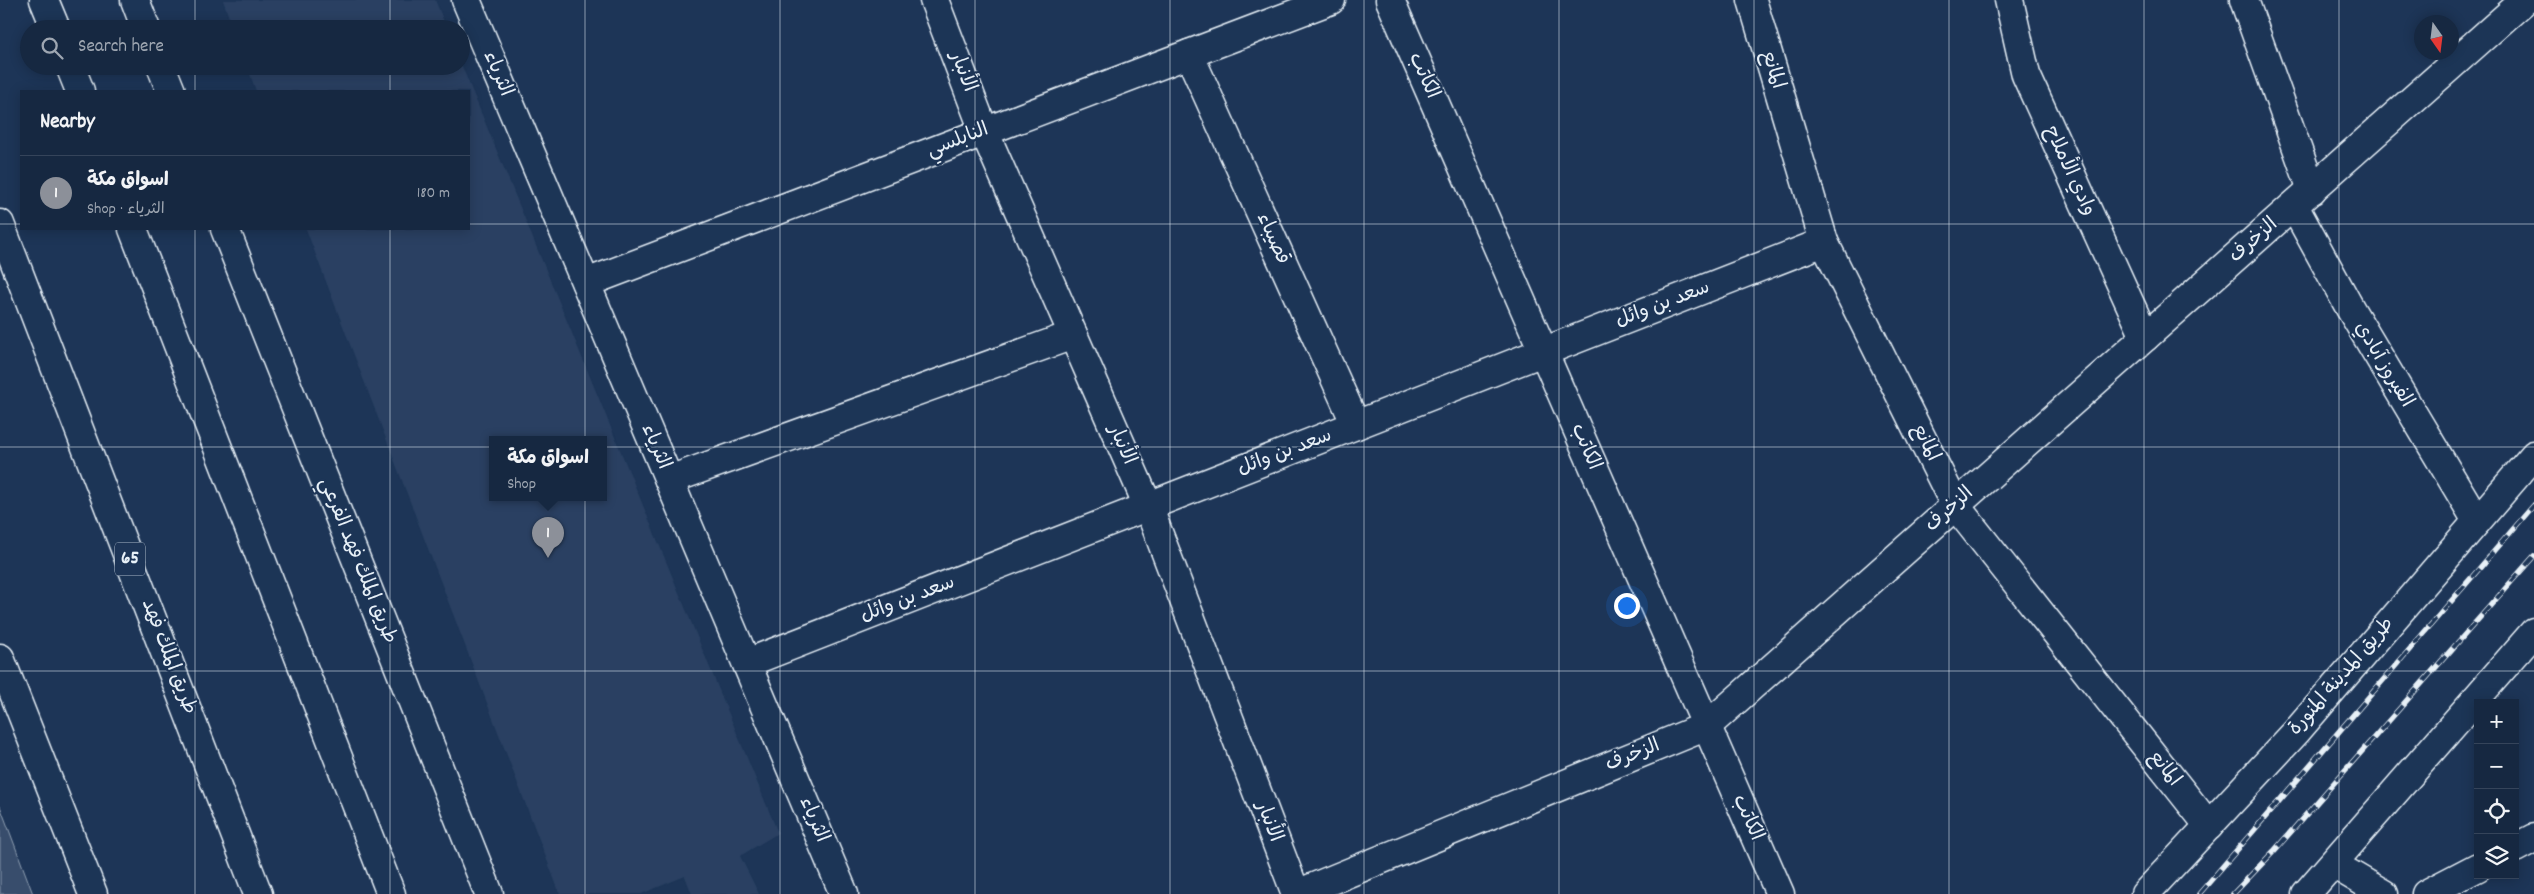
<!DOCTYPE html>
<meta charset="utf-8">
<style>
body{margin:0;font-family:Dekko,"Playpen Sans Arabic",sans-serif;background:#1f3048;color:#f1f3f6}
.controls{position:absolute;right:15px;bottom:15px;display:grid;overflow:hidden;border-radius:0px;box-shadow:0 2px 12px #0003}
.controls button{width:45px;height:45px;display:grid;place-items:center;padding:0;border:0;border-bottom:1px solid #35445a;background:#162841;color:#f1f3f6;font:25px sans-serif}
.compass{position:absolute;left:2414px;top:15px;width:45px;height:45px;border-radius:50%;background:#162841;box-shadow:0 2px 12px #0003;rotate:166deg}
.you{position:absolute;left:1626px;top:605px;width:18px;height:18px;margin:-12px;border:4px solid #fff;border-radius:50%;background:#1a73e8;box-shadow:0 0 0 8px #1a73e833}
.badge{display:grid;place-items:center;width:32px;height:32px;border-radius:50%;background:#8c9099;color:#fff;font-size:16px;font-weight:700}
.pin{position:absolute;translate:-50% -41px;filter:drop-shadow(0 1px 2px #0008)}
.pin::after{content:'';position:absolute;top:26px;width:18px;height:15px;background:inherit;clip-path:polygon(0 0,100% 0,50% 100%)}
.popup{position:absolute;left:489px;top:436px;width:118px;height:65px;box-sizing:border-box;display:grid;place-content:center;border-radius:0px;background:#162841;filter:drop-shadow(0 1px 4px #0005);font-size:16px;white-space:nowrap;color:#9ea6b1}
.popup b{font-size:19px;color:#f1f3f6}
.popup::after{content:'';position:absolute;left:50%;top:100%;margin-left:-10px;border:10px solid transparent;border-top-color:#162841}
.list{margin:0;padding:0;list-style:none}
h2{display:flex;justify-content:space-between;align-items:center;height:65px;margin:0;padding:0 20px;font-size:21px}
h2 small{font-size:16px;font-weight:400;color:#9ea6b1}
.list li{display:grid;grid-template-columns:32px 1fr auto;gap:15px;align-items:center;box-sizing:border-box;height:75px;padding:0 20px;border-top:1px solid #35445a}
.list b{display:block;font-size:19px;white-space:nowrap}
.list p{margin:0;font-size:16px;white-space:nowrap;color:#9ea6b1}
.list em{font-size:16px;font-style:normal;color:#9ea6b1}
.icon{flex:none;width:28px;height:28px;fill:none;stroke:currentColor;stroke-width:2;stroke-linecap:round;stroke-linejoin:round}
.map{position:relative;flex:none;width:2534px;height:894px;overflow:hidden}
.search{position:absolute;background:#162841;box-shadow:0 2px 12px #0003;left:20px;top:20px;width:450px;height:55px;display:flex;align-items:center;gap:12px;box-sizing:border-box;padding:0 18px;border-radius:28px;color:#9ea6b1;font-size:19px}
.panel{position:absolute;background:#162841;box-shadow:0 2px 12px #0003;left:20px;top:90px;width:450px;height:140px;border-radius:0px}
.map>svg:first-child{display:block}
.built{fill:#2a4162;fill-rule:evenodd}
.green{fill:#374d6c;stroke:#909fb2}
.lines{fill:none;stroke-linecap:round;stroke-linejoin:round}
.minor-casing{stroke:#e8f1f8;stroke-width:31}
.major-casing{stroke:#e8f1f8;stroke-width:31}
.highway-casing{stroke:#e8f1f8;stroke-width:31}
.minor{stroke:#1d3557;stroke-width:28}
.major{stroke:#1d3557;stroke-width:28}
.highway{stroke:#1d3557;stroke-width:28}
.rail-casing{stroke:#e8f1f8;stroke-width:5.5}
.rail{stroke:#1d3557;stroke-width:4;stroke-dasharray:11;stroke-linecap:butt}
.grid{fill:none;stroke:#e8f1f8;stroke-width:1;stroke-opacity:0.55}
.labels{text-anchor:middle;dominant-baseline:central;stroke-width:4.5;stroke-linejoin:round;paint-order:stroke}
.shield{fill:#1d3557;stroke:#abb9c8;stroke-width:1}
.shield-label{font-size:19px;font-weight:bold;fill:#e8f1f8}
.street-label{font-size:20px;fill:#e8f1f8;stroke:#1d3557}
</style>
<div class="map">
<svg width="2534" height="894" viewBox="0 0 2534 894">
<rect width="100%" height="100%" fill="#1d3557"/>
<filter id="ink" filterUnits="userSpaceOnUse"><feTurbulence type="fractalNoise" baseFrequency=".02" numOctaves="2"/><feDisplacementMap in="SourceGraphic" scale="10" xChannelSelector="R" yChannelSelector="G"/><feConvolveMatrix kernelMatrix="1 2 1 2 8 2 1 2 1" color-interpolation-filters="sRGB"/></filter>
<g filter="url(#ink)">
<g class="built">
<polygon points="223,0 435,0 447,29 233,29"/>
<path d="M461,64L778,833L740,856L759,894H692L685,876L641,894H560L306,229H469V91H256L247,66H461ZM493,439H603V497H493Z"/>
</g>
<polygon class="green" points="0,806 33,894 0,894"/>
<g class="lines">
<g class="minor-casing">
<g id="minor">
<polyline points="466,0 844,894"/>
<polyline points="934,0 984,131 1148,506 1296,894"/>
<polyline points="1390,0 1780,894"/>
<polyline points="1752,0 1824,242 1955,505 2209,826"/>
<polyline points="2009,0 2026,75 2145,337"/>
<polyline points="2244,0 2312,190"/>
<polyline points="1189,54 1356,425"/>
<polyline points="2294,206 2351,310 2477,521"/>
<polyline points="586,283 1331,0"/>
<polyline points="669,480 1073,335"/>
<polyline points="747,663 1824,242"/>
<polyline points="2515,848 2534,838"/>
<polyline points="2333,864 2384,894"/>
<polyline points="1297,894 1707,726 2525,0"/>
<polyline points="2426,894 2478,867"/>
</g>
</g>
<g class="major-casing">
<g id="major">
<polyline points="135,0 146,29"/>
<polyline points="161,66 171,91"/>
<polyline points="225,229 489,894"/>
<polyline points="0,658 93,894"/>
<polyline points="2145,894 2297,731 2534,455"/>
<polyline points="2306,894 2534,632"/>
</g>
</g>
<g class="highway-casing">
<g id="highway">
<polyline points="44,0 56,29"/>
<polyline points="70,66 80,91"/>
<polyline points="0,224 258,894"/>
<polyline points="133,229 391,894"/>
</g>
</g>
<use href="#minor" class="minor"/>
<use href="#major" class="major"/>
<use href="#highway" class="highway"/>
<g class="rail-casing">
<g id="rail">
<polyline points="2199,894 2534,505"/>
<polyline points="2233,894 2274,851 2534,556"/>
</g>
</g>
<use href="#rail" class="rail"/>
</g>
</g>
<path class="grid" d="M195,0V29M390,0V29M585,0V894M780,0V894M975,0V894M1170,0V894M1364,0V894M1559,0V894M1754,0V894M1949,0V894M2144,0V894M2339,0V894M195,66V91M390,66V91M0,224H21M469,224H2534M195,229V894M390,229V894M0,447H2534M0,671H2534"/>
<g class="labels">
<rect class="shield" x="115" y="542.5" width="30" height="33" rx="4"/>
<g class="shield-label">
<text x="130" y="559">65</text>
</g>
<g class="street-label">
<text transform="translate(1772 70) rotate(73)">المانع</text>
<text transform="translate(962 72) rotate(69)">الأنبار</text>
<text transform="translate(497 74) rotate(67)">الثرياء</text>
<text transform="translate(1423 76) rotate(66)">الكاتب</text>
<text transform="translate(958 141) rotate(-21)">النابلسي</text>
<text transform="translate(2069 171) rotate(65)">وادي الأملاح</text>
<text transform="translate(1272 239) rotate(66)">قصيباء</text>
<text transform="translate(2254 241) rotate(-41)">الزخرف</text>
<text transform="translate(1663 305) rotate(-21)">سعد بن وائل</text>
<text transform="translate(2383 365) rotate(59)">الفيروز آبادي</text>
<text transform="translate(1925 443) rotate(64)">المانع</text>
<text transform="translate(1121 445) rotate(66)">الأنبار</text>
<text transform="translate(655 447) rotate(67)">الثرياء</text>
<text transform="translate(1585 447) rotate(67)">الكاتب</text>
<text transform="translate(1285 453) rotate(-21)">سعد بن وائل</text>
<text transform="translate(1950 510) rotate(-42)">الزخرف</text>
<text transform="translate(357 561) rotate(68)">طريق الملك فهد الفرعي</text>
<text transform="translate(908 600) rotate(-21)">سعد بن وائل</text>
<text transform="translate(168 657) rotate(69)">طريق الملك فهد</text>
<text transform="translate(2342 677) rotate(-49)">طريق المدينة المنورة</text>
<text transform="translate(1633 756) rotate(-22)">الزخرف</text>
<text transform="translate(2164 769) rotate(52)">المانع</text>
<text transform="translate(1747 818) rotate(66)">الكاتب</text>
<text transform="translate(813 820) rotate(67)">الثرياء</text>
<text transform="translate(1268 822) rotate(69)">الأنبار</text>
</g>
</g>
</svg>
<div class="controls">
<button>+</button>
<button>−</button>
<button><svg class="icon" aria-label="locate" viewBox="0 0 24 24"><circle cx="12" cy="12" r="6"/><path d="M12 2v4M12 18v4M2 12h4M18 12h4"/></svg></button>
<button><svg class="icon" aria-label="layers" viewBox="0 0 24 24"><path d="M12 4l9 5-9 5-9-5zM3 14l9 5 9-5"/></svg></button>
</div>
<svg class="compass" viewBox="-18 -18 36 36"><path d="M0-13l5 13h-10z" fill="#e53935"/><path d="M0 13l5-13h-10z" fill="#9ea6b1"/></svg>
<div class="you"></div>
<div class="pin badge" style="left:548px;top:558px">1</div>
<div class="popup"><b>اسواق مكة</b>Shop</div>
<div class="search"><svg class="icon" aria-label="search" viewBox="0 0 24 24"><circle cx="10" cy="10" r="6"/><path d="M15 15l6 6"/></svg>Search here</div>
<section class="panel">
<h2>Nearby<small></small></h2>
<ul class="list">
<li><span class="badge">1</span><div><b>اسواق مكة</b><p>Shop · الثرياء</p></div><em>180 m</em></li>
</ul>
</section>
</div>
